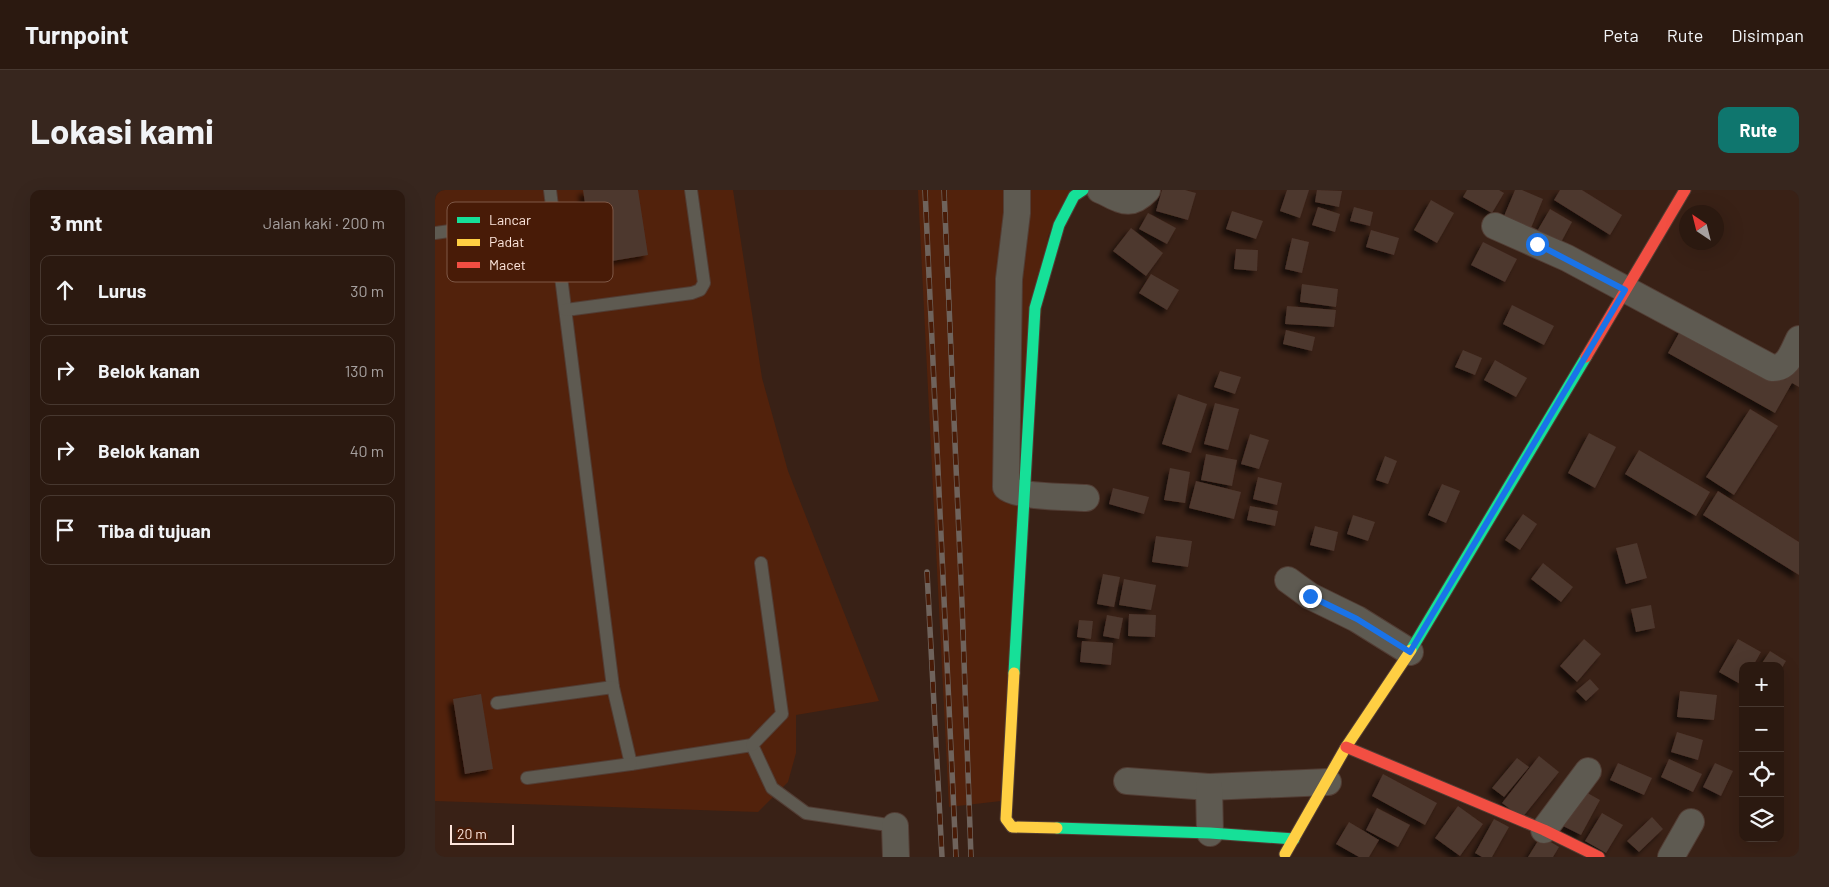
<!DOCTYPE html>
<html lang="id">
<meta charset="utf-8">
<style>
body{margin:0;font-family:Barlow,sans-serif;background:#37261e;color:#f1f3f6}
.controls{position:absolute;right:15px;bottom:15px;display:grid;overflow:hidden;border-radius:10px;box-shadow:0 5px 20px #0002}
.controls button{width:45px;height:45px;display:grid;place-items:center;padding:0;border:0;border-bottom:1px solid #473830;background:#2b1910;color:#f1f3f6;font:25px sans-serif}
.compass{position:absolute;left:1244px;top:15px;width:45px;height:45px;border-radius:50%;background:#2b1910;box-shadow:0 5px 20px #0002;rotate:325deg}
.scale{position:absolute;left:15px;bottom:12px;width:64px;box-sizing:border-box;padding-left:5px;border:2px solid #fde6dd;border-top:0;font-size:14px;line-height:18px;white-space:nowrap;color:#fde6dd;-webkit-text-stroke:4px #481b07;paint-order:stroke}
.stop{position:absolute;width:15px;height:15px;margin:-11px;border:4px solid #1a73e8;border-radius:50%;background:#fff}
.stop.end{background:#1a73e8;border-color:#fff;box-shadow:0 1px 5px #0008}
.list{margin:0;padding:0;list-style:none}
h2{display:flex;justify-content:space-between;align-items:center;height:65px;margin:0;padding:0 20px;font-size:21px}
h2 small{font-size:16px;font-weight:400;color:#a6a09f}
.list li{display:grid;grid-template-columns:32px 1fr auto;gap:15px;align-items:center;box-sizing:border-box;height:70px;margin:0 10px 10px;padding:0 10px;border:1px solid #473830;border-radius:10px}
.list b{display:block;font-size:19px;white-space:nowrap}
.list em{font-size:16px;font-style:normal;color:#a6a09f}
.icon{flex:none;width:28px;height:28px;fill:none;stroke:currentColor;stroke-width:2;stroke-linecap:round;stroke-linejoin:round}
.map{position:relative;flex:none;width:1364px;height:667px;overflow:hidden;border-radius:10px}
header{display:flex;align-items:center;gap:30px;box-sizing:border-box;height:70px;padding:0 25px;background:#2b1910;border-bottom:1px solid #473830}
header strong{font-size:24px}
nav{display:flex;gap:28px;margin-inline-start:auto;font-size:18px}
.intro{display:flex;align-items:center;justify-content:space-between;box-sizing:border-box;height:120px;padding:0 30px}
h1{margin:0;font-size:35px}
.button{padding:12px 22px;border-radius:10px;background:#0f766e;color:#fff;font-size:18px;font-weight:700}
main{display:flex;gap:30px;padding:0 30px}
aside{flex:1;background:#2b1910;border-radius:10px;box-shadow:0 5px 20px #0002}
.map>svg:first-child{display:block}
.built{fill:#52220c}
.building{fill:#4e372d;filter:url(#shadow)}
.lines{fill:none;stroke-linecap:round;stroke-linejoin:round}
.lane-casing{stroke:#523d34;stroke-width:14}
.street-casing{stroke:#523d34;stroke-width:28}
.fast-casing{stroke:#523d34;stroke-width:13}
.slow-casing{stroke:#523d34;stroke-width:13}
.jam-casing{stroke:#523d34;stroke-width:13}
.lane{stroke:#5e5a51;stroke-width:12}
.street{stroke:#5e5a51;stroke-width:26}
.fast{stroke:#16e098;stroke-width:11}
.slow{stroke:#ffcf43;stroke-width:11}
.jam{stroke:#f24e42;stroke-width:11}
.rail-casing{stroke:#6f635c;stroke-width:5.5}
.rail{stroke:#481b07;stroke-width:4;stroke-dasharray:11;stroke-linecap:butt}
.route{stroke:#1a73e8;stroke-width:6}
.key{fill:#481b07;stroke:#7e5847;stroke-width:1}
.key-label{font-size:14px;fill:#fde6dd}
</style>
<header>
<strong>Turnpoint</strong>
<nav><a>Peta</a><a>Rute</a><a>Disimpan</a></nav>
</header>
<div class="intro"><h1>Lokasi kami</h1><a class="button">Rute</a></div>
<main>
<aside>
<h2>3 mnt<small>Jalan kaki · 200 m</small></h2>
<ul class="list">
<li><svg class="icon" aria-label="ahead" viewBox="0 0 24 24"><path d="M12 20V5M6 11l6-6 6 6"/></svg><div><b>Lurus</b></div><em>30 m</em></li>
<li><svg class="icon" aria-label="right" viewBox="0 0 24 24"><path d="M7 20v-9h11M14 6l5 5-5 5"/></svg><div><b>Belok kanan</b></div><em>130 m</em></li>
<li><svg class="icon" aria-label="right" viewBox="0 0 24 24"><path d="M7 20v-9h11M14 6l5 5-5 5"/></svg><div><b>Belok kanan</b></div><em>40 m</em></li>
<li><svg class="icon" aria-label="arrive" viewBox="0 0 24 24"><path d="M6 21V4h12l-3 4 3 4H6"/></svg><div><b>Tiba di tujuan</b></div></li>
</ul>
</aside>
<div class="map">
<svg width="1364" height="667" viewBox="0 0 1364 667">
<defs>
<filter id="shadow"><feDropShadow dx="-4.5" dy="4.5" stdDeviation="2.5" flood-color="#0009"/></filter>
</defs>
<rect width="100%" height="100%" fill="#392116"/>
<g class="built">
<polygon points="0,0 298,0 327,188 353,281 444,511 361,525 361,563 353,592 323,622 0,611"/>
<polygon points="483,0 635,0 613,46 566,611 514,617"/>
</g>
<g class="building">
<polygon points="148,0 203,0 213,65 159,74"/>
<polygon points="727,0 750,0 761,3 753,30 721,21"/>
<polygon points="852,0 874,0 865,28 845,21"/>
<polygon points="882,0 907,1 904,17 880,12"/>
<polygon points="1032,0 1064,0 1069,3 1057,23 1028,7"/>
<polygon points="1080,0 1087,0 1108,9 1096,38 1069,26"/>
<polygon points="1125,0 1147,0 1187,25 1175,45 1119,10"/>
<polygon points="996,10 1019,23 1002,53 979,40"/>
<polygon points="883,17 905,24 900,42 877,35"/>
<polygon points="919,17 938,22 935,36 915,31"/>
<polygon points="1115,19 1137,32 1124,56 1101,43"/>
<polygon points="797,21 828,31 821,49 791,39"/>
<polygon points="713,23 741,38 732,54 704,39"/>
<polygon points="696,38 728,63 711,86 678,61"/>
<polygon points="936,40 964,48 959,65 931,57"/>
<polygon points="857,48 874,52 867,83 850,79"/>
<polygon points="1048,52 1082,69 1070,92 1036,75"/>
<polygon points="801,59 823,60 822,81 799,79"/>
<polygon points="716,84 744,100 732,120 704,103"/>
<polygon points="867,94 903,99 901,117 865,112"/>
<polygon points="1077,115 1119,136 1109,155 1068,134"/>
<polygon points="852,116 901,120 899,137 850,134"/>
<polygon points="1249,134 1350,190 1364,165 1364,197 1357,193 1340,223 1233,163"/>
<polygon points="851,140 880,147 877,161 848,154"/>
<polygon points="1028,160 1047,168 1040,185 1020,177"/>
<polygon points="1060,170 1092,188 1081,207 1049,190"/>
<polygon points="785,181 806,187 800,204 779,197"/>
<polygon points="743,204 772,214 756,263 727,254"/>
<polygon points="780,213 804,219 793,260 769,254"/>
<polygon points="1315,219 1343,236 1299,305 1271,287"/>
<polygon points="1154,243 1181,257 1160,298 1133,283"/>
<polygon points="815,244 834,250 824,279 806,274"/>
<polygon points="1204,260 1275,302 1261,326 1190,284"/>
<polygon points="771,264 802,270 797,296 766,290"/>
<polygon points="950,266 962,271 953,294 941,290"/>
<polygon points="735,278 755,282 750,313 729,310"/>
<polygon points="823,287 847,293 842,315 818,309"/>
<polygon points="761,291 806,302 799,329 754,318"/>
<polygon points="1007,294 1025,301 1011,333 993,325"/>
<polygon points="678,298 714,307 709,324 674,314"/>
<polygon points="1283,301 1364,352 1364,385 1268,325"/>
<polygon points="815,316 843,321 840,336 812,330"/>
<polygon points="1088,324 1102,334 1085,360 1070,350"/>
<polygon points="918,325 940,332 933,351 912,344"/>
<polygon points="880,336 903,342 899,361 875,355"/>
<polygon points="721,346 757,351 753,377 717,372"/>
<polygon points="1202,353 1212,388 1191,394 1181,358"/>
<polygon points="1108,373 1138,397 1126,412 1096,389"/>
<polygon points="668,384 685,387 679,417 662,414"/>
<polygon points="689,389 721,395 716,420 684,415"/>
<polygon points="1216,415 1220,438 1201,442 1196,419"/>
<polygon points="694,424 721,425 720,447 693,446"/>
<polygon points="672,425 688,428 684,449 668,446"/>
<polygon points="644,430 658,431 656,449 642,447"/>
<polygon points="1149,449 1166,464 1142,492 1125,476"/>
<polygon points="1303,449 1326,462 1318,476 1308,476 1307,495 1284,482"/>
<polygon points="647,451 678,453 676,475 645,472"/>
<polygon points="1335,461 1351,471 1345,481 1345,476 1325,476"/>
<polygon points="1155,489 1164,499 1151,511 1141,501"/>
<polygon points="1245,501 1282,505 1279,530 1242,527"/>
<polygon points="46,504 58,579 30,584 18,509"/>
<polygon points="1242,542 1268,550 1263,570 1236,562"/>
<polygon points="1104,566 1124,582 1087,628 1067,613"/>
<polygon points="1082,568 1094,577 1069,607 1057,598"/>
<polygon points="1234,569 1267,584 1258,602 1226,587"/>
<polygon points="1183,573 1217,588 1209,605 1175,590"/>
<polygon points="1280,573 1298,581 1286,606 1268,597"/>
<polygon points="948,584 1002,613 990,635 937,606"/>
<polygon points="1147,600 1165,610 1146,645 1128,636"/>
<polygon points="1023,616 1048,634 1025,666 1000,648"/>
<polygon points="942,618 975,635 963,657 931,640"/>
<polygon points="1167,623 1188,635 1171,663 1150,651"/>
<polygon points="1217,627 1228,639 1204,662 1192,651"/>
<polygon points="1059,629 1074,637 1057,667 1047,667 1040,663"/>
<polygon points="914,632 944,650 934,667 924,667 901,654"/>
<polygon points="1106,646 1124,657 1118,667 1093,667"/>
</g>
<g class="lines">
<g class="lane-casing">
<g id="lane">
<polyline points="115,0 178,497"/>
<polyline points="0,43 119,26"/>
<polyline points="131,120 257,103 265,100 269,93 256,0"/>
<polyline points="62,513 178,497 196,574 317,555 337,598 371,623 460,636"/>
<polyline points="317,555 347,524 326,373"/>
<polyline points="92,588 196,574"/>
</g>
</g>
<g class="street-casing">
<g id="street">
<path d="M582,0V23L574,89L571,297C581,307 635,307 651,308"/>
<path d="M665,0C686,9 694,19 712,0"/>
<path d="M1060,36L1132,68L1337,178C1353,179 1358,161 1364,149"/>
<polyline points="853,390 875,406 922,429 975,462"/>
<polyline points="692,591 774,597 893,592"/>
<polyline points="774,597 775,643"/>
<polyline points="460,636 461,667"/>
<polyline points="1109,640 1153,581"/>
<polyline points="1236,667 1256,632"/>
</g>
</g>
<g class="fast-casing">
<g id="fast">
<polyline points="976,460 1151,167"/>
<polyline points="579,483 600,118 624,35 639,6 648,0"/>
<polyline points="622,638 775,643 859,649"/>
</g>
</g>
<g class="slow-casing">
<g id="slow">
<polyline points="579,483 571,629 577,637 622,638"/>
<polyline points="850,664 911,557 976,460"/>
</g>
</g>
<g class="jam-casing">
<g id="jam">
<polyline points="1151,167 1250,0"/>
<polyline points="911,557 1109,640 1164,667"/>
</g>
</g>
<use href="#lane" class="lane"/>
<use href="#street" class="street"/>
<use href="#fast" class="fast"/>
<use href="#slow" class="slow"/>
<use href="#jam" class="jam"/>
<g class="rail-casing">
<g id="rail">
<polyline points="490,0 521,667"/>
<polyline points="509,0 527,414 536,667"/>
<polyline points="492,382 507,667"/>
</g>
</g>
<use href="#rail" class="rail"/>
</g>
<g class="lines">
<polyline class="route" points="875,406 922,429 975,462 1190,100 1102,54"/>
</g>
<rect x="12" y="12" width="166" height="80" rx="8" class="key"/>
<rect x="22" y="27" width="23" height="6" fill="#16e098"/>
<rect x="22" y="49" width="23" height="7" fill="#ffcf43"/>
<rect x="22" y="72" width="23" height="6" fill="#f24e42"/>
<g class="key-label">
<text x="54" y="35">Lancar</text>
<text x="54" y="57">Padat</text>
<text x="54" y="80">Macet</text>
</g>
</svg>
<div class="controls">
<button>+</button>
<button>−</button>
<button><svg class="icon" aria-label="locate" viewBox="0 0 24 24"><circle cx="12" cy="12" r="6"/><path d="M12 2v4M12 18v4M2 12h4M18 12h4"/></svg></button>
<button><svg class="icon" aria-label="layers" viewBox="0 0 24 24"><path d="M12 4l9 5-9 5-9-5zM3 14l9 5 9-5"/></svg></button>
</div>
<svg class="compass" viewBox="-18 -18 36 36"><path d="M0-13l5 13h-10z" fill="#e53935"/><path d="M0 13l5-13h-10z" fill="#a6a09f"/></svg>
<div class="scale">20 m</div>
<div class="stop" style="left:1102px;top:54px"></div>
<div class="stop end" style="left:875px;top:406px"></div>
</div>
</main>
